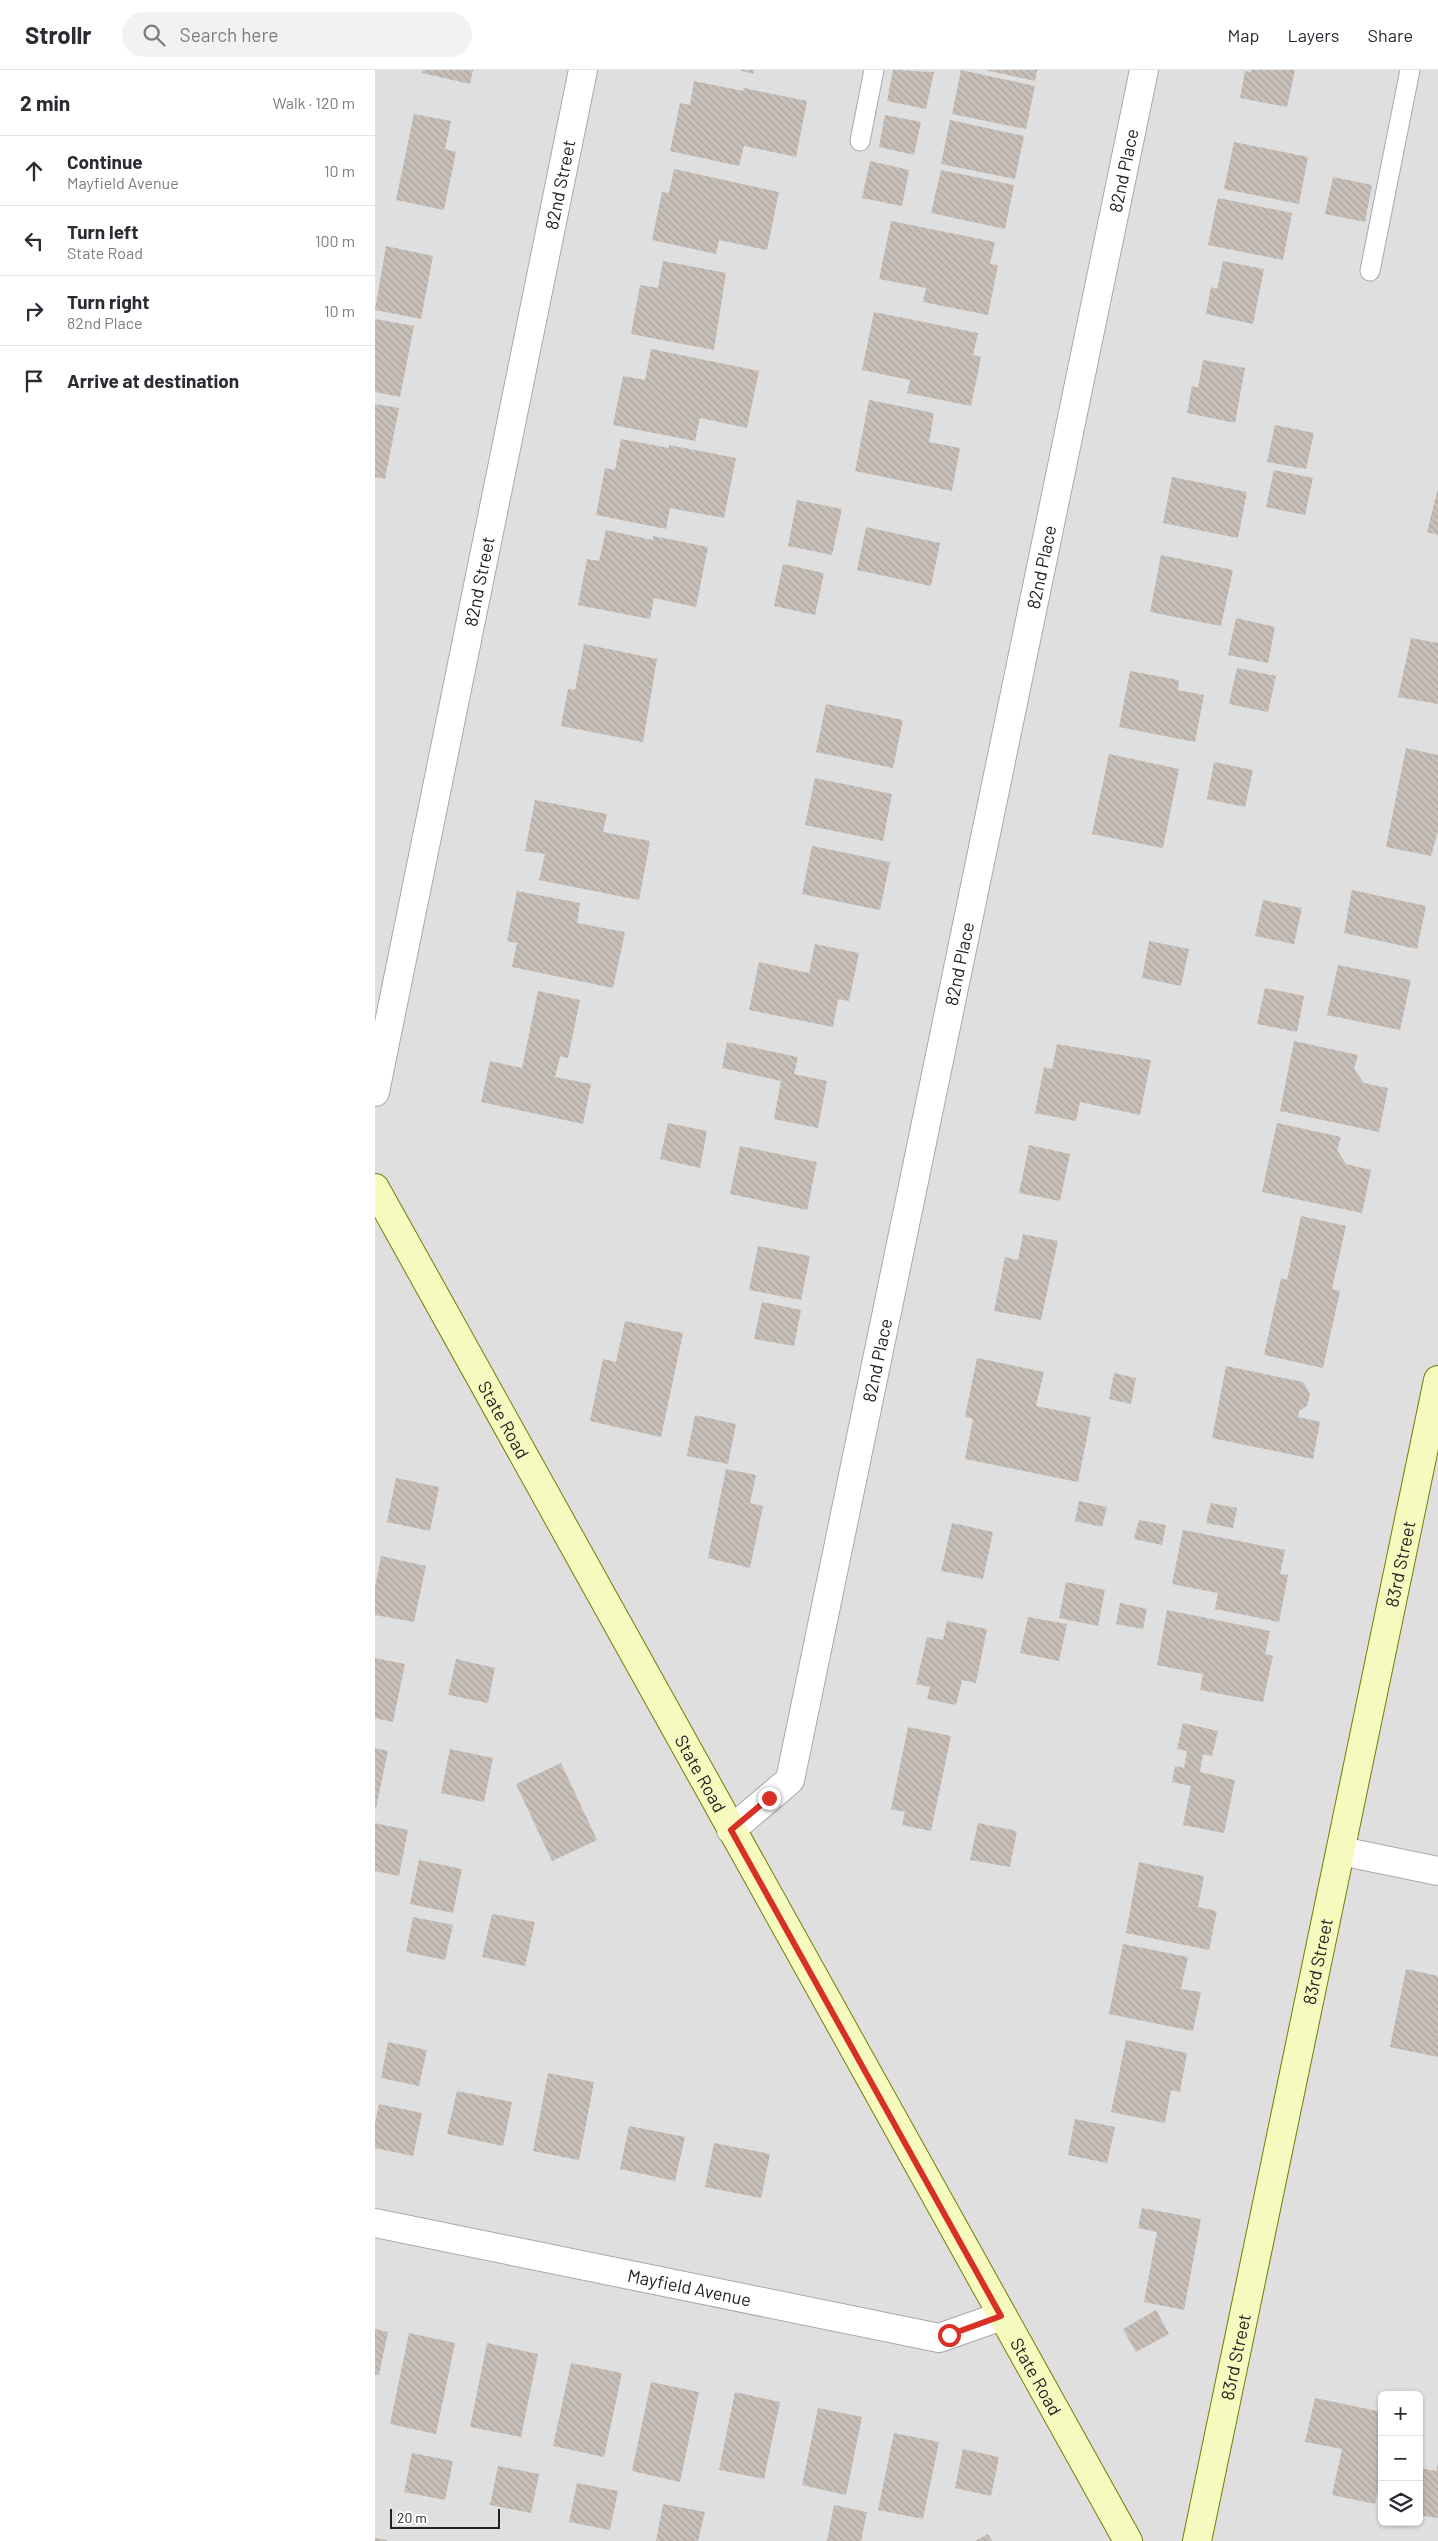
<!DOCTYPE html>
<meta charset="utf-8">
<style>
body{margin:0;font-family:Barlow,sans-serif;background:#f2f2f3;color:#2b2b33}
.controls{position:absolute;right:15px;bottom:15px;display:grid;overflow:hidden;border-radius:8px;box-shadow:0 1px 4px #0004}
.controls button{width:45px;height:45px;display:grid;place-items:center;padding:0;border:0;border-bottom:1px solid #e1e1e2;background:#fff;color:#2b2b33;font:25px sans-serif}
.scale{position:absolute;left:15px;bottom:12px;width:110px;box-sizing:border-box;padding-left:5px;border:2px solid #222;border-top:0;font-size:14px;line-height:18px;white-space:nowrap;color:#222;-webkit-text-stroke:4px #fff;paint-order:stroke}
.stop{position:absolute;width:15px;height:15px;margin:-11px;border:4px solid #d93025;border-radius:50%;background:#fff}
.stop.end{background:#d93025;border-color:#fff;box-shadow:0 1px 5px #0008}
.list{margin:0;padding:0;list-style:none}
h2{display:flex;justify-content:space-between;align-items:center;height:65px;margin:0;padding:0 20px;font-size:21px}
h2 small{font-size:16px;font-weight:400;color:#7c7c81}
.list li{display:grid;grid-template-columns:32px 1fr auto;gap:15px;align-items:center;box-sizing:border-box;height:70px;padding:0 20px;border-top:1px solid #e1e1e2}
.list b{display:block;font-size:19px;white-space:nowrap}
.list p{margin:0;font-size:16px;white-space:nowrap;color:#7c7c81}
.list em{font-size:16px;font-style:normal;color:#7c7c81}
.icon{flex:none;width:28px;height:28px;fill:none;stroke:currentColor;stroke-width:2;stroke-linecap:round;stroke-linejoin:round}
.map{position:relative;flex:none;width:1063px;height:2471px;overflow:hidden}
header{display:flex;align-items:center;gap:30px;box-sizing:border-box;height:70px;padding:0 25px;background:#fff;border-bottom:1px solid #e1e1e2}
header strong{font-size:24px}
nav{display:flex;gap:28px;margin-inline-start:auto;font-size:18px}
.search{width:350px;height:45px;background:#f2f2f3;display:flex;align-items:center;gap:12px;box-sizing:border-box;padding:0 18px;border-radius:28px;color:#7c7c81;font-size:19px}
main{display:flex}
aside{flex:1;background:#fff}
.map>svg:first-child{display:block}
.residential{fill:#e0dfdf;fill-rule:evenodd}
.building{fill:url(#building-back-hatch)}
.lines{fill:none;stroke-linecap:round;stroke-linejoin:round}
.lane-casing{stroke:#a9a9a9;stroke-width:21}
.street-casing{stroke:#a9a9a9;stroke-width:30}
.secondary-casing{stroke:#707d05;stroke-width:30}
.lane{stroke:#fff;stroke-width:19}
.street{stroke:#fff;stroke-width:28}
.secondary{stroke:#f7fabf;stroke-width:28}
.route{stroke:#d93025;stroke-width:6}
.labels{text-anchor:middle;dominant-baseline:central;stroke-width:5;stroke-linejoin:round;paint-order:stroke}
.street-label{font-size:18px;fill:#222;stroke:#fff}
</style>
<header>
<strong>Strollr</strong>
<div class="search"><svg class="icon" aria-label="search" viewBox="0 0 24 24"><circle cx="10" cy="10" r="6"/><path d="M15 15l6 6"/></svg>Search here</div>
<nav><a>Map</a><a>Layers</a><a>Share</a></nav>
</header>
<main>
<aside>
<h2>2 min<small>Walk · 120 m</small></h2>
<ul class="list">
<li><svg class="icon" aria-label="ahead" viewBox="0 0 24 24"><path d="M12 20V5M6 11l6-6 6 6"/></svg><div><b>Continue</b><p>Mayfield Avenue</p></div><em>10 m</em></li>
<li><svg class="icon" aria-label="left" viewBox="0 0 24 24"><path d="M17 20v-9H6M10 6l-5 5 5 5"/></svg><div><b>Turn left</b><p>State Road</p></div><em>100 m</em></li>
<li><svg class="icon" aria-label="right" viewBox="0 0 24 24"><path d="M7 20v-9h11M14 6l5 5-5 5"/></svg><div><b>Turn right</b><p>82nd Place</p></div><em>10 m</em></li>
<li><svg class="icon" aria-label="arrive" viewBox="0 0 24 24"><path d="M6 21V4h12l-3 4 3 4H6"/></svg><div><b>Arrive at destination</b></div></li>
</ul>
</aside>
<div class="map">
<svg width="1063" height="2471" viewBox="0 0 1063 2471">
<defs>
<pattern id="building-back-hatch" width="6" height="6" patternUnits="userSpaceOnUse" patternTransform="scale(1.25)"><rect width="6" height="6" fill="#c7bfb8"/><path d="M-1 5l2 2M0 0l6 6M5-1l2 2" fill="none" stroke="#aba49e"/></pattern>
</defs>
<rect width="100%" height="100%" fill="#f2efe9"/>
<path class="residential" d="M0,0H1063V2471H0ZM1007,2325H1044V2452H1007Z"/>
<g class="building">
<polygon points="48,0 98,0 95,14 47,3"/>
<polygon points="364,0 379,0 378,4"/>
<polygon points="518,0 559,2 551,39 512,31"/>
<polygon points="586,0 660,16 651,59 577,44"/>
<polygon points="610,0 662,0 660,11"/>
<polygon points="876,0 920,0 912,37 865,28 870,1 876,2"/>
<polygon points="319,11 368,21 369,18 432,31 421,87 369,76 364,96 295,81 305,33 315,35"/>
<polygon points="39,44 76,51 70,79 81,82 69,140 21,130"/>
<polygon points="510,45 546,52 539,85 504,77"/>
<polygon points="575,50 649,66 640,109 566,94"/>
<polygon points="859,72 933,87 924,134 849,119"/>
<polygon points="495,91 534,100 527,136 487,128"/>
<polygon points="299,99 404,122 392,180 344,170 341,184 277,170 287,122 294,123"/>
<polygon points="566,100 639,115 630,159 556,143"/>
<polygon points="958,107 997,115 990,152 950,144"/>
<polygon points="843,128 917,143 908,190 833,175"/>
<polygon points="516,151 620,172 615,194 623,195 613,245 548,232 551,218 504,209"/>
<polygon points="11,176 58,186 46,249 0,240"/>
<polygon points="288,191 351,203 339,280 256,264 265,215 283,218"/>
<polygon points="848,191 889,199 878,254 831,244 836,217 842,219"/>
<polygon points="499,242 603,263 598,285 606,287 596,336 532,323 535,310 487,300"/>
<polygon points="0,249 39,256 25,327 0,322"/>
<polygon points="276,279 384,301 372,358 325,348 320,371 238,355 248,306 270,310"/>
<polygon points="828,290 870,298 860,353 812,343 817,316 823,318"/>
<polygon points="494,330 559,343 554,372 585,378 577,421 480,401"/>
<polygon points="0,334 24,338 10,409 0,407"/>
<polygon points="900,355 939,363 931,399 892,392"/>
<polygon points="246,369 294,378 294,375 361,388 349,448 295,438 291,459 221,445 230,398 240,400"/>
<polygon points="899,400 938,408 930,445 891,437"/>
<polygon points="797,407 872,422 863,468 788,453"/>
<polygon points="1063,418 1063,465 1052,462"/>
<polygon points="422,430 467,439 457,485 413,476"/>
<polygon points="491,457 565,473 556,516 482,500"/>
<polygon points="231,460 278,470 278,466 333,477 321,537 279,528 275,549 203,535 212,489 224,491"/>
<polygon points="786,485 858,500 846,556 775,542"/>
<polygon points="408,494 449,503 440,545 399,536"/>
<polygon points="861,548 900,557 893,593 853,585"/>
<polygon points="1036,568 1063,573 1063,634 1023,627"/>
<polygon points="209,574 282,589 268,672 186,656 193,619 200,620"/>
<polygon points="862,598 901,606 893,642 854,634"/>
<polygon points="755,601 804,610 803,620 829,625 820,672 744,657"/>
<polygon points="451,634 528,650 518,698 441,682"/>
<polygon points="1031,678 1063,685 1063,761 1056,786 1011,777"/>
<polygon points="734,684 804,699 788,778 717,764"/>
<polygon points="839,692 878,700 870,737 832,729"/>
<polygon points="440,708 517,724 508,771 430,755"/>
<polygon points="160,730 232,744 228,762 275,771 264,830 164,810 170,784 150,781"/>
<polygon points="437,776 515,792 505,840 427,824"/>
<polygon points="977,820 1051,836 1042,879 969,863"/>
<polygon points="142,821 205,833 202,853 250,862 238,918 137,897 142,873 132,871"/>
<polygon points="888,830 927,838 919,874 880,866"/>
<polygon points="774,871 814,879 806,916 767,908"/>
<polygon points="440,874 484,883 474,931 463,929 458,957 374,940 384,892 434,903"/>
<polygon points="963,895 1036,910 1025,960 952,945"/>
<polygon points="890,918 929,926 922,962 882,954"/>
<polygon points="163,921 205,930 193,988 185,986 180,1007 216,1014 208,1054 106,1032 115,991 147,998"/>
<polygon points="919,971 983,985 979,999 989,1013 1013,1018 1004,1062 905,1041"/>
<polygon points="352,972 423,987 419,1004 452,1011 443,1058 399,1049 406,1011 347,998"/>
<polygon points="682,974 776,990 765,1045 705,1032 701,1051 660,1043 669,997 677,999"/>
<polygon points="293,1053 332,1061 325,1098 285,1089"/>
<polygon points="902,1053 966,1067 962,1080 971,1094 996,1100 987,1143 887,1122"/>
<polygon points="654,1075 695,1084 685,1131 644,1123"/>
<polygon points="365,1076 442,1092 432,1140 355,1124"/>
<polygon points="926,1146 971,1156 957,1219 965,1221 948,1298 889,1285 906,1208 912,1210"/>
<polygon points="648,1164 683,1171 666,1250 619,1241 630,1187 643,1190"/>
<polygon points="383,1176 435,1186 426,1230 374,1220"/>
<polygon points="387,1232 426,1240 419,1276 379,1269"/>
<polygon points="250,1251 308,1263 286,1367 215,1351 228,1289 241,1292"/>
<polygon points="602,1288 669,1302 661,1336 716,1347 703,1412 590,1389 598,1349 590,1347"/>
<polygon points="851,1296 928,1312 935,1324 932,1336 924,1341 923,1347 945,1352 938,1389 837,1368"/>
<polygon points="739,1303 761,1308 756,1334 734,1329"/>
<polygon points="320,1345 361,1354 353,1394 312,1386"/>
<polygon points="351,1399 381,1405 375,1433 388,1436 375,1498 333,1488"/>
<polygon points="21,1408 64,1417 55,1461 12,1452"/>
<polygon points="704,1431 732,1437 727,1457 700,1451"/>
<polygon points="836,1433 862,1438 858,1458 831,1453"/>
<polygon points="764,1450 791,1455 787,1475 759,1469"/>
<polygon points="577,1453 618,1462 608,1509 566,1501"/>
<polygon points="808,1460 910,1480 905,1504 913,1505 904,1552 840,1539 843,1523 797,1514"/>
<polygon points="6,1486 51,1496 39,1552 0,1545 0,1517"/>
<polygon points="691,1512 730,1520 723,1556 684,1548"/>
<polygon points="745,1533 772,1539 768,1559 741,1554"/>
<polygon points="792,1540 895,1561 890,1584 898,1586 888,1632 825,1620 828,1604 782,1595"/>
<polygon points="653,1547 692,1554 684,1591 645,1583"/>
<polygon points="572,1551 612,1559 601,1613 587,1610 581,1635 552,1629 555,1617 541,1614 552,1567 568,1570"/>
<polygon points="0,1588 30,1594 18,1652 0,1648"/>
<polygon points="81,1589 120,1598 113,1633 73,1625"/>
<polygon points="808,1653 843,1661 837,1686 828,1684 825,1702 860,1710 849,1763 808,1755 816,1716 797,1712 800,1696 809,1698 812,1681 802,1679"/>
<polygon points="533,1657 576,1666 556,1761 527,1755 530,1742 516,1739"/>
<polygon points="0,1678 13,1681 1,1738 0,1738"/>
<polygon points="75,1679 118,1688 109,1732 66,1723"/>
<polygon points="186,1693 222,1770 177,1791 141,1714"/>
<polygon points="0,1753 33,1760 24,1806 0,1801"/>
<polygon points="603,1753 642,1761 635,1797 595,1790"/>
<polygon points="44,1790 87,1799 78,1843 35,1834"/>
<polygon points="764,1792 829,1806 823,1837 842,1841 834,1880 751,1863"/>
<polygon points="117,1844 160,1852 150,1896 107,1887"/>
<polygon points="38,1847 78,1855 70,1890 31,1882"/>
<polygon points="748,1874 813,1887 806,1919 826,1922 818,1961 734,1944"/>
<polygon points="1031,1899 1063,1906 1063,1987 1015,1977"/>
<polygon points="751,1970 812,1983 805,2022 796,2020 790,2053 736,2042"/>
<polygon points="13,1972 52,1980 44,2016 6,2008"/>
<polygon points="173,2003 219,2012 204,2090 158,2081"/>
<polygon points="82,2021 137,2032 128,2076 72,2064"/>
<polygon points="4,2034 47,2043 38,2086 0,2078 0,2053"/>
<polygon points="700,2049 740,2057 732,2093 693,2085"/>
<polygon points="254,2056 310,2067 300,2111 245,2099"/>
<polygon points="339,2073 395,2084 386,2128 330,2117"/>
<polygon points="767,2138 826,2149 809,2240 769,2232 782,2162 763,2158"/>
<polygon points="781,2240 794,2264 761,2282 748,2259"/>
<polygon points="0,2259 13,2262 4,2305 0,2304"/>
<polygon points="34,2263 80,2273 61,2364 15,2354"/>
<polygon points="112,2273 163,2284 146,2367 95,2357"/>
<polygon points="196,2293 247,2303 229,2387 178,2376"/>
<polygon points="276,2312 324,2322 305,2412 257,2401"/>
<polygon points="360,2322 405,2332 389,2409 344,2400"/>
<polygon points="940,2328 1007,2342 1007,2403 1000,2434 957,2425 967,2379 930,2372"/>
<polygon points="443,2338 487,2347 471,2425 427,2415"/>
<polygon points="519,2363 564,2372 548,2449 503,2440"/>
<polygon points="588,2379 624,2387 616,2426 580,2418"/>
<polygon points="37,2383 78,2391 70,2430 29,2422"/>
<polygon points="1063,2393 1063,2448 1044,2445 1044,2398 1061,2401"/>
<polygon points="123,2396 164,2404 156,2443 115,2435"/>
<polygon points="202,2413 243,2421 235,2460 194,2452"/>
<polygon points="288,2434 330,2442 323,2471 281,2471"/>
<polygon points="459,2435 492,2442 486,2471 452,2471"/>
<polygon points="613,2464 617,2471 600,2471"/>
<polygon points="0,2468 12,2470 12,2471 0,2471"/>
</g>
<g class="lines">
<g class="lane-casing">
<g id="lane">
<polyline points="485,71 499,0"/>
<polyline points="995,201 1035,0"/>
</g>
</g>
<g class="street-casing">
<g id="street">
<path id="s1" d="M0,1022L208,0"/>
<path id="s2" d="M356,1760L415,1710L769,0"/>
<polyline points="966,1781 1063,1801"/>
<path id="s3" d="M0,2153L564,2268L627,2246"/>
</g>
</g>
<g class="secondary-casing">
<g id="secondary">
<path id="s4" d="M0,1118L753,2471"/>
<path id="s5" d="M822,2471L1063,1310"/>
</g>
</g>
<use href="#lane" class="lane"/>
<use href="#street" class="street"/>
<use href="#secondary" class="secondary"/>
</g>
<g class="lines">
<polyline class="route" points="394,1728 356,1760 626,2246 574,2265"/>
</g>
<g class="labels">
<g class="street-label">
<text stroke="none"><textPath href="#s2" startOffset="1721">82nd Place</textPath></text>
<text stroke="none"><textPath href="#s1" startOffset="926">82nd Street</textPath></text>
<text stroke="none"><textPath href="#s2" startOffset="1316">82nd Place</textPath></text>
<text stroke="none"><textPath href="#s1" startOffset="521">82nd Street</textPath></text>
<text stroke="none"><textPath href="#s2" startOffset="911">82nd Place</textPath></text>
<text stroke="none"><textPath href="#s2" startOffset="506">82nd Place</textPath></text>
<text stroke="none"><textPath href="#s4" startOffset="265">State Road</textPath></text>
<text stroke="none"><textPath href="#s5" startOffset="998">83rd Street</textPath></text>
<text stroke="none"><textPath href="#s4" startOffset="670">State Road</textPath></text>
<text stroke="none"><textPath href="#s5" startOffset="592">83rd Street</textPath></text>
<text stroke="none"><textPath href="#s3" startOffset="321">Mayfield Avenue</textPath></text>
<text stroke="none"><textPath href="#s5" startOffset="188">83rd Street</textPath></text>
<text stroke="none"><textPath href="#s4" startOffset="1360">State Road</textPath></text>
</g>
</g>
</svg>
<div class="controls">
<button>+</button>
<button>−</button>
<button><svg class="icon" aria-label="layers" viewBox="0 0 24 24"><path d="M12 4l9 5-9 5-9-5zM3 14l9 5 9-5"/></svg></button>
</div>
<div class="scale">20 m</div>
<div class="stop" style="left:574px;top:2265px"></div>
<div class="stop end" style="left:394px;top:1728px"></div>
</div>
</main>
